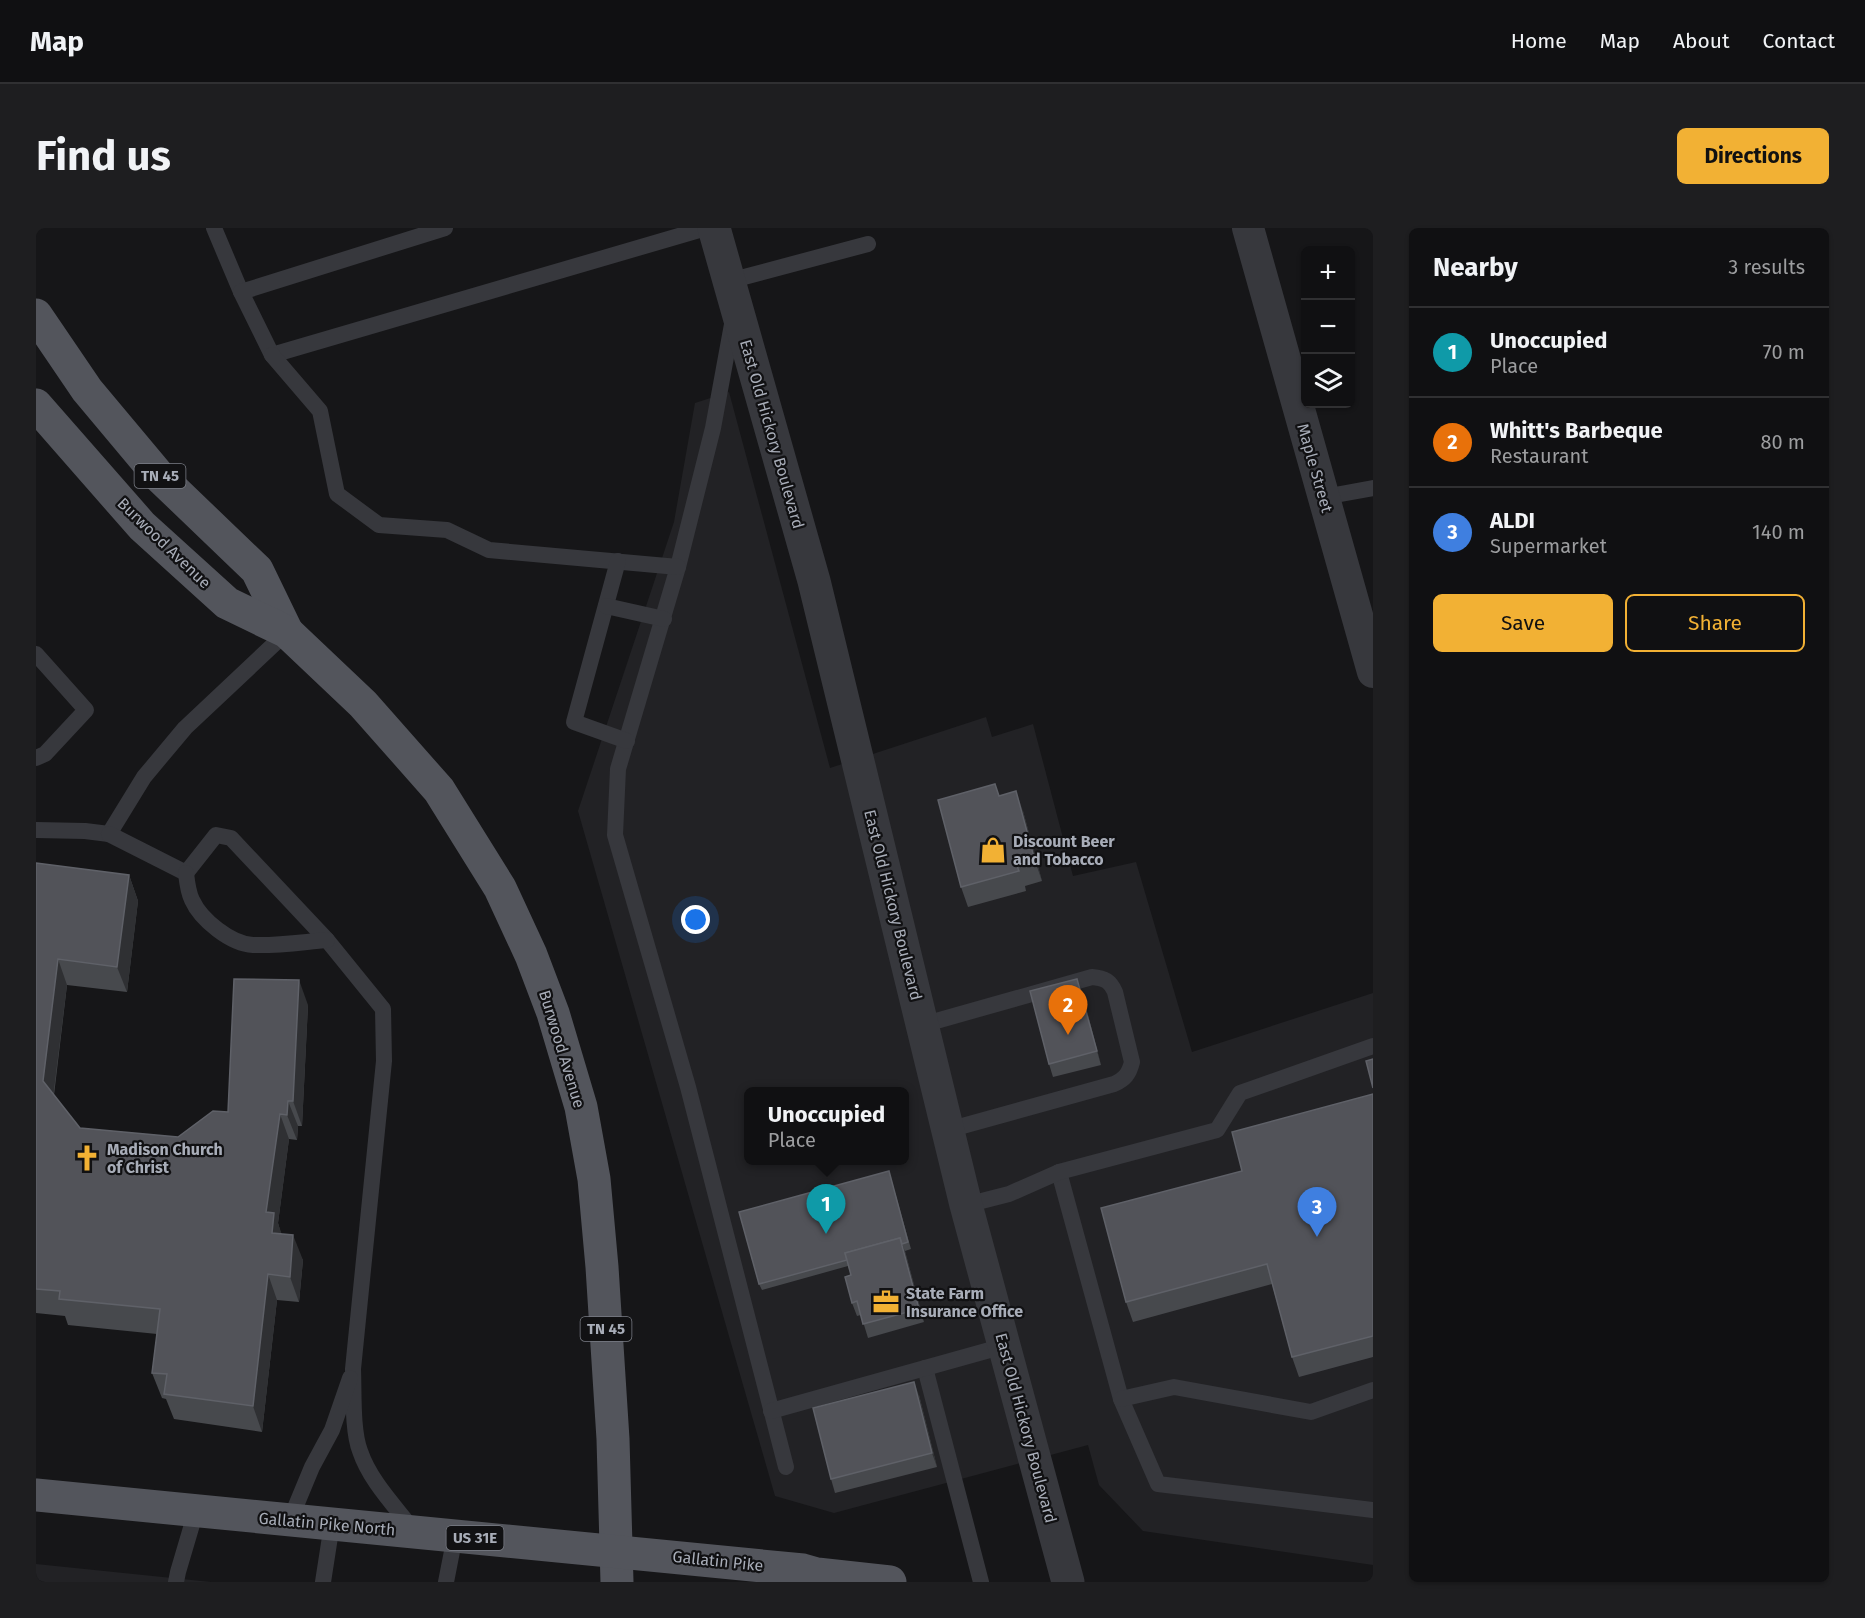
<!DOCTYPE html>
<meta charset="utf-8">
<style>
body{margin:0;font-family:"Fira Sans",sans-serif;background:#1e1e20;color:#f1f3f6}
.controls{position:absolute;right:18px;top:18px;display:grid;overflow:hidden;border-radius:9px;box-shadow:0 2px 4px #0004}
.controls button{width:54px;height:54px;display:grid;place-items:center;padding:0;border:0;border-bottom:2px solid #303032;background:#101012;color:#f1f3f6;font:30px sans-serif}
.you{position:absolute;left:660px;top:692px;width:21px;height:21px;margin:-15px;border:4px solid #fff;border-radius:50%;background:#1a73e8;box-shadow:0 0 0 9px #1a73e833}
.badge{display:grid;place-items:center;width:39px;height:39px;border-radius:50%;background:#f2b134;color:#fff;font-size:20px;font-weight:700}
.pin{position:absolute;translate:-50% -50px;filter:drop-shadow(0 2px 3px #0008)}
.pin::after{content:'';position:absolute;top:32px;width:21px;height:18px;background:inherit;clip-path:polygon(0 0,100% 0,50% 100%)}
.popup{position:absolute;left:708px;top:859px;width:165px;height:78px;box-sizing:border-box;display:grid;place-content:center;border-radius:9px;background:#101012;filter:drop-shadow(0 2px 4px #0005);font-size:20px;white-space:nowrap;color:#9c9d9f}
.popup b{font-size:22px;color:#f1f3f6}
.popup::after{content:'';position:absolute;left:50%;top:100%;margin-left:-12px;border:12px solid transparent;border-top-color:#101012}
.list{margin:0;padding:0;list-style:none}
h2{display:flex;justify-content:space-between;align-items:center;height:78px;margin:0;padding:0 24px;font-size:26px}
h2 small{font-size:20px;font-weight:400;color:#9c9d9f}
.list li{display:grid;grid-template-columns:39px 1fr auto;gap:18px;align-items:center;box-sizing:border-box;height:90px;padding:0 24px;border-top:2px solid #303032}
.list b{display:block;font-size:22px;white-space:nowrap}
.list p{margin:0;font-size:20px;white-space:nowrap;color:#9c9d9f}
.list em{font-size:20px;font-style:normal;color:#9c9d9f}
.actions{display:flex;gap:12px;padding:18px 24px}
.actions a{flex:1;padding:14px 0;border:2px solid #f2b134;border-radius:9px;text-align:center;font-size:21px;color:#f2b134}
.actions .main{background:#f2b134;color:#111}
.icon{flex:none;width:33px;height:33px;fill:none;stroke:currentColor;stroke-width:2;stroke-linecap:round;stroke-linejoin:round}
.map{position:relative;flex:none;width:1337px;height:1354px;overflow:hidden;border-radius:9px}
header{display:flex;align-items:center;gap:36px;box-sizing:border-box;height:84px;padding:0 30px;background:#101012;border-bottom:2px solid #303032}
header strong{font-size:28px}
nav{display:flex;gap:33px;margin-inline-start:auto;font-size:21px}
.intro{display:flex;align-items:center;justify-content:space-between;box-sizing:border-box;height:144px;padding:0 36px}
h1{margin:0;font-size:42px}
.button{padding:15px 27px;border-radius:9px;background:#f2b134;color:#111;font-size:21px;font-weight:700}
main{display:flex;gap:36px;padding:0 36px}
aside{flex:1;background:#101012;border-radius:9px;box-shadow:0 2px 4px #0004}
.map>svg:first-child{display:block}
.built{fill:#222225;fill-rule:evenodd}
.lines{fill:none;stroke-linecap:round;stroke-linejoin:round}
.service{stroke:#37383d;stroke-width:16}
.minor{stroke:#37383d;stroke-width:32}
.tertiary{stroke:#37383d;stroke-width:33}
.primary{stroke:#53555c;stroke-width:33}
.wall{fill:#47494d}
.shaded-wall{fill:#2f3033}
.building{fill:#525359;stroke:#5f6168;stroke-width:1.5}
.labels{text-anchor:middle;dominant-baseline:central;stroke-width:4.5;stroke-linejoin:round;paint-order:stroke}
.shield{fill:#111113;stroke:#7b7e86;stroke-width:1.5}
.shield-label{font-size:15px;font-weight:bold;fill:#a8adb8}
.street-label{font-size:16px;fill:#a8adb8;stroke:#111113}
.poi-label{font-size:16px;font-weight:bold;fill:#a8adb8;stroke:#111113;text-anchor:start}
</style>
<header>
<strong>Map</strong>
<nav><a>Home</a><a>Map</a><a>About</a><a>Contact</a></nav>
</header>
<div class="intro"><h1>Find us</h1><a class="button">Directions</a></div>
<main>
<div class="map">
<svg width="1337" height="1354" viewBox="0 0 1337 1354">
<rect width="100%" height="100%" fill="#161618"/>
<g class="built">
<path d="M693,164L794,540L950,489L956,509L997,496L1037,648L1100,634L1156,824L1337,765V1337L1107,1303L1063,1257L1052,1217L798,1285L739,1268L542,583L638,294L659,175ZM712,864H868V932H712Z"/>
<polygon points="0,1336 175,1354 0,1354"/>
</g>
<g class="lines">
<g class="service">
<polyline points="178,0 205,64"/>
<polyline points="409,0 205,64 236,127 670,0"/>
<polyline points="693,53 832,16"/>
<polyline points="697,91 677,200 642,339 582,541 579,607 652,859 750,1239"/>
<polyline points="236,127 284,183 301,266 343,297 411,302 453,322 642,339"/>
<polyline points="1288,269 1337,260"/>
<polyline points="582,333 538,494 591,513"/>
<polyline points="570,378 628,391"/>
<polyline points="0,426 50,482 9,526 0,530"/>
<polyline points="0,602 49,603 73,606 108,549 149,500 251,404"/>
<path d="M73,606L150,645L180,607L195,610L291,712L347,781L348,833L317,1141C318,1164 316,1202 324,1223C334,1253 359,1278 378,1303"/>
<path d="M150,645C151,654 152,664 156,672C165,692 195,716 217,717C242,718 267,714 291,712"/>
<path d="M886,797L1056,749C1069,750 1074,753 1079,764L1096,834C1093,846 1089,851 1078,856L912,902"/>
<polyline points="1023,944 1085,1171 1122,1256 1337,1282"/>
<polyline points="930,977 973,966 1023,944 1181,902 1204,865 1337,818"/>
<polyline points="889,1140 945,1354"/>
<polyline points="1085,1171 1138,1159 1275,1184 1337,1162"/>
<polyline points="735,1183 968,1118"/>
<polyline points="254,1292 276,1239 296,1202 314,1150"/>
<polyline points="140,1354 142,1344 160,1283"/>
<polyline points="287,1354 296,1296"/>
<polyline points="410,1354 419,1308"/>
</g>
<polyline class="minor" points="1212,0 1337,444"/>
<polyline class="tertiary" points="678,0 778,353 930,977 1032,1354"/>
<g class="primary">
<polyline points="0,87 51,162 123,248 221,342 251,404"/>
<polyline points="0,177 106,298 191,375 251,404 327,476 403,562 464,660 495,727 517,785 545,879 558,951 566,1039 577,1211 581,1354"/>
<polyline points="0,1267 767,1342 781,1346 854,1354"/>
</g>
</g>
<g class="wall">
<polygon points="964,568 987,583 1006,653 989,658 990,663 932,679 925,659"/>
<polygon points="0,635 93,647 102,673 91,764 31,757 18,867 44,900 142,909 192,884 272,777 266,898 262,898 261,912 253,911 242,995 245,1006 267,1032 263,1074 241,1072 226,1204 138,1191 130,1171 126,1170 116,1145 121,1106 32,1097 29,1088 0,1085"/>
<polygon points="1046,764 1065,837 1017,849 1013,836"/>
<polygon points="1337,866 1337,1129 1263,1149 1256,1129 1236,1056 1097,1094 1090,1074"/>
<polygon points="853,943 875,1021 869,1023 888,1094 832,1110 825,1087 821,1088 816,1075 815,1047 812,1038 726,1062 723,1056"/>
<polygon points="883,1167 901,1239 799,1265 795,1251"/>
</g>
<g class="shaded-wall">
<polygon points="980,563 987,583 1006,653 999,633"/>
<polygon points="93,647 102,673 91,764 81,739"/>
<polygon points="22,731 31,757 16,878 7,853"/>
<polygon points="1041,751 1046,764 1065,837 1061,823"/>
<polygon points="263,752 272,777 266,898 257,873"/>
<polygon points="252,873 262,898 261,912 251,887"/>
<polygon points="244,886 253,911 242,995 247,1010 236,1005 230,984"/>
<polygon points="257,1007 267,1032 263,1074 254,1049"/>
<polygon points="864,1010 869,1024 888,1094 883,1081"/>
<polygon points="232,1046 241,1072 226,1204 217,1178"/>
<polygon points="878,1154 883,1167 901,1239 896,1225"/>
</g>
<g class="building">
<polygon points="959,556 963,568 980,563 999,633 981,638 983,643 925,659 902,572"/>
<polygon points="0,635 93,647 81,739 22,731 7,853 44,900 142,909 177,883 192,884 198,751 263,752 257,873 252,873 251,887 244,886 230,984 238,985 236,1005 257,1007 254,1049 232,1046 217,1178 128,1166 131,1146 116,1145 124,1081 23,1071 24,1063 0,1061"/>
<polygon points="1041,751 1061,823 1013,836 994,763"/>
<polygon points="1337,831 1337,860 1330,833"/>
<polygon points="1337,866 1337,1108 1256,1129 1231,1036 1090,1074 1065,980 1206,943 1196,904"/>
<polygon points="853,943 872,1014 866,1016 864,1010 809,1025 811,1032 723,1056 703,984"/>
<polygon points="864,1010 883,1081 827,1096 821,1073 816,1075 809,1049 815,1047 809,1025"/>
<polygon points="878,1154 896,1225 795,1251 777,1180"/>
</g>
<defs>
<g id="shop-bare" transform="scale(2.07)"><path d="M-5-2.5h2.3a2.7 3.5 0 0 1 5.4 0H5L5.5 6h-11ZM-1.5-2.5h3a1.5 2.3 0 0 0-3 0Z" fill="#f2b134" stroke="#111113" stroke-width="2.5" paint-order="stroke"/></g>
<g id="church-bare" transform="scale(2.07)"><path d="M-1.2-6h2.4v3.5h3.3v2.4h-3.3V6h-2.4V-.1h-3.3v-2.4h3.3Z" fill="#f2b134" stroke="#111113" stroke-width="2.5" paint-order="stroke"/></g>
<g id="office-bare" transform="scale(2.07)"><path d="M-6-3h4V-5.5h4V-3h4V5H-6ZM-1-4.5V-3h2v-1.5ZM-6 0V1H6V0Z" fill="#f2b134" stroke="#111113" stroke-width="2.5" paint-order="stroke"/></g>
</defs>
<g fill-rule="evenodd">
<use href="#shop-bare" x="957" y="622"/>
<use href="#church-bare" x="51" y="930"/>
<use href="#office-bare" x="850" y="1074"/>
</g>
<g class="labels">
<g class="shield">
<rect x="98.5" y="236" width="51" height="24" rx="4.5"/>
<rect x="544.5" y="1089" width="51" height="24" rx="4.5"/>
<rect x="410.5" y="1298" width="57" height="24" rx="4.5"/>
</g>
<g class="shield-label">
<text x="124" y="248">TN 45</text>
<text x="570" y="1101">TN 45</text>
<text x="439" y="1310">US 31E</text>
</g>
<g class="street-label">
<text transform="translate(736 206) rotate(74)">East Old Hickory Boulevard</text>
<text transform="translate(1279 240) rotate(74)">Maple Street</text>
<text transform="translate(128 315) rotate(44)">Burwood Avenue</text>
<text transform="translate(857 677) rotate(76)">East Old Hickory Boulevard</text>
<text transform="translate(526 821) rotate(73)">Burwood Avenue</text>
<text transform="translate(990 1200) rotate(75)">East Old Hickory Boulevard</text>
<text transform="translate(291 1296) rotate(5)">Gallatin Pike North</text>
<text transform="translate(682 1333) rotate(6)">Gallatin Pike</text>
</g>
<g class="poi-label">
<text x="977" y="613">Discount Beer<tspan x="977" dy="18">and Tobacco</tspan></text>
<text x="71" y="921">Madison Church<tspan x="71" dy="18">of Christ</tspan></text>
<text x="870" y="1065">State Farm<tspan x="870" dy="18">Insurance Office</tspan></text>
</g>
</g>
</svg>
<div class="controls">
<button>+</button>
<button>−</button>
<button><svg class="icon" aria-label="layers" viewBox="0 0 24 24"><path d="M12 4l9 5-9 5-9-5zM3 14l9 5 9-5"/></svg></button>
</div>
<div class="you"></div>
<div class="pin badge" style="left:790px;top:1006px;background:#0f9aa8">1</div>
<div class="popup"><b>Unoccupied</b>Place</div>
<div class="pin badge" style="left:1032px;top:807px;background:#e8710a">2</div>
<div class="pin badge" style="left:1281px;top:1009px;background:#3f7fe0">3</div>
</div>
<aside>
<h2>Nearby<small>3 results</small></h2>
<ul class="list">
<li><span class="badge" style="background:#0f9aa8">1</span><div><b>Unoccupied</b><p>Place</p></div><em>70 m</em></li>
<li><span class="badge" style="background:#e8710a">2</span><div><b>Whitt's Barbeque</b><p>Restaurant</p></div><em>80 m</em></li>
<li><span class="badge" style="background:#3f7fe0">3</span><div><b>ALDI</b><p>Supermarket</p></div><em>140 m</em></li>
</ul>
<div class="actions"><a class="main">Save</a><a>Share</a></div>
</aside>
</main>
